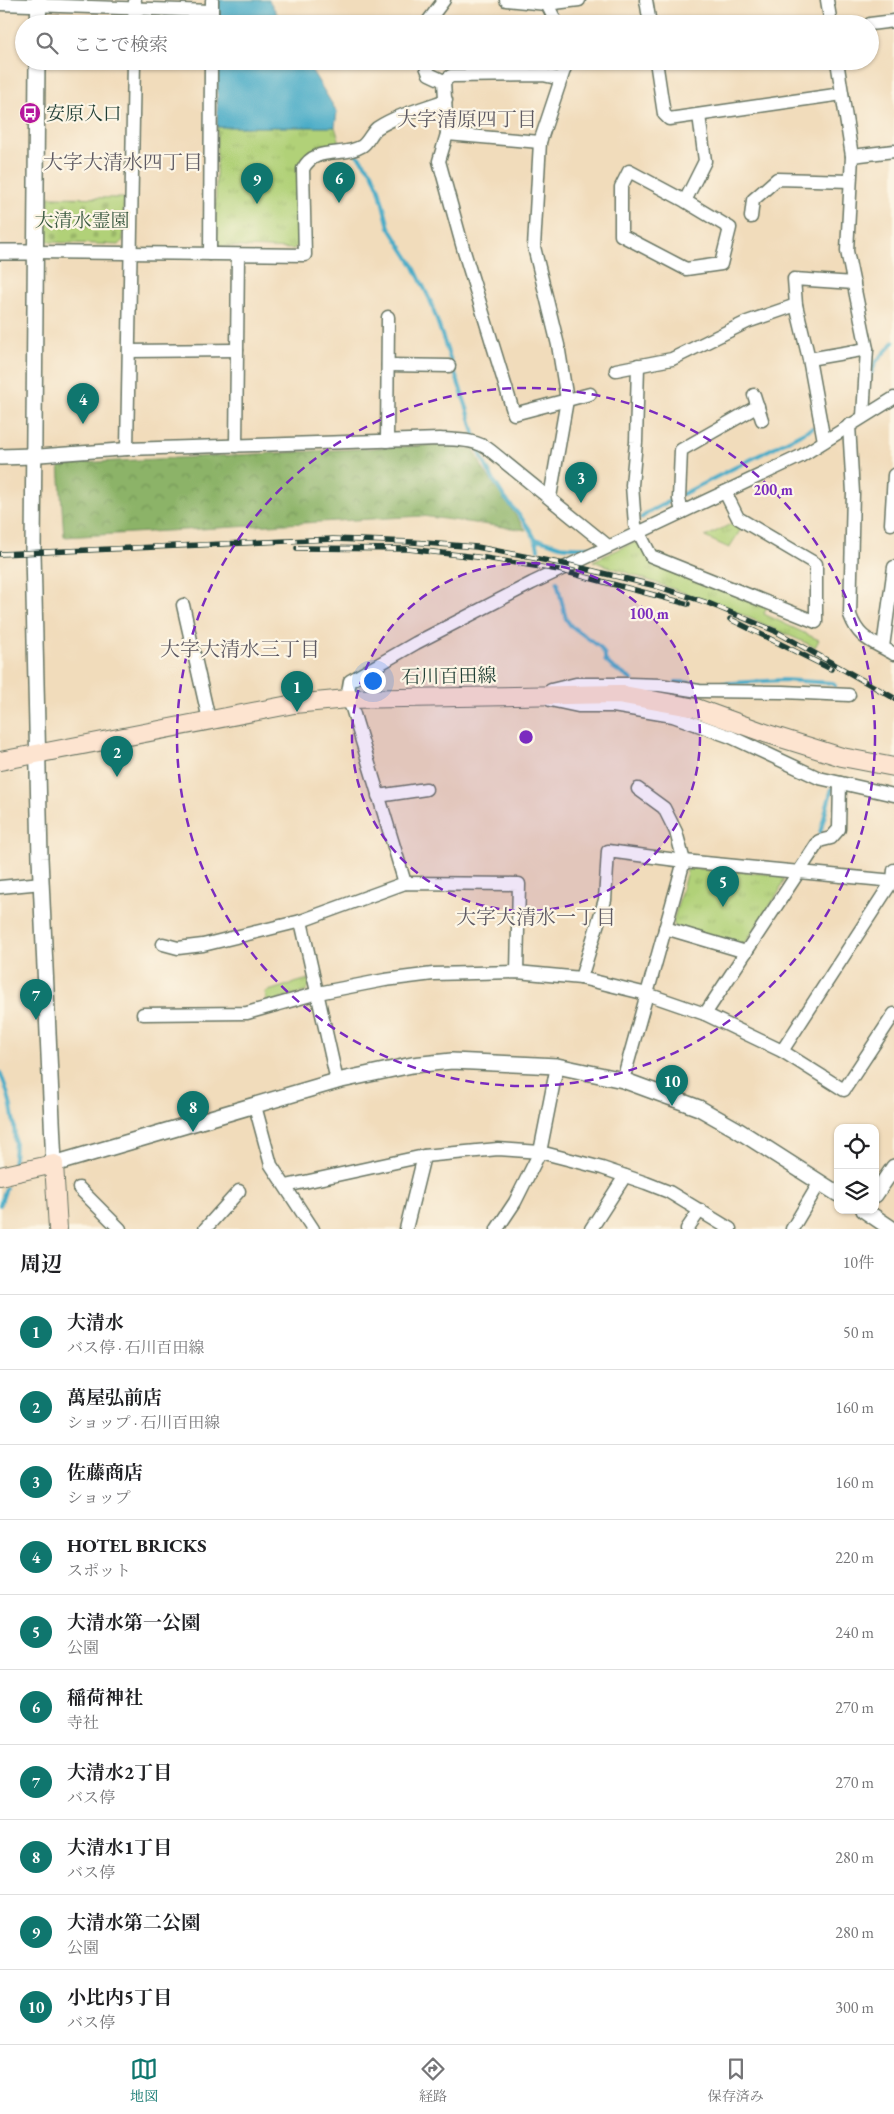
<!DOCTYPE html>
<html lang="ja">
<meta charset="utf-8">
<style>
body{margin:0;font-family:"EB Garamond","Noto Serif JP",serif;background:#f2f2f2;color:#202124}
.controls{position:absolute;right:15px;bottom:15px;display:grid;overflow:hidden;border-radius:10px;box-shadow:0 1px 4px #0004}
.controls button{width:45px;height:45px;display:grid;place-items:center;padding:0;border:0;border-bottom:1px solid #e0e0e0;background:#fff;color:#202124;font:25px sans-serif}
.you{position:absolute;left:372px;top:680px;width:18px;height:18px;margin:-12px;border:4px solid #fff;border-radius:50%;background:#1a73e8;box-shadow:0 0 0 8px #1a73e833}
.badge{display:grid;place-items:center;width:32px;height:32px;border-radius:50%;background:#0f766e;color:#fff;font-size:16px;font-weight:700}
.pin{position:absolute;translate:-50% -41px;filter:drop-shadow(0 1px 2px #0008)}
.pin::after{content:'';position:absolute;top:26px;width:18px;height:15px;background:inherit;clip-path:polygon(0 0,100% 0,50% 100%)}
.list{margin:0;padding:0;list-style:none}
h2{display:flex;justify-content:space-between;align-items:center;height:65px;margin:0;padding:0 20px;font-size:21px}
h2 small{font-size:16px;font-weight:400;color:#757577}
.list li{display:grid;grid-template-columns:32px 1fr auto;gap:15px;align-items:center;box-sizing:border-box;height:75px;padding:0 20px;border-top:1px solid #e0e0e0}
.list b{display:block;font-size:19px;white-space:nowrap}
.list p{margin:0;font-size:16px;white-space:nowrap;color:#757577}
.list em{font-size:16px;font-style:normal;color:#757577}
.icon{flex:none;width:28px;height:28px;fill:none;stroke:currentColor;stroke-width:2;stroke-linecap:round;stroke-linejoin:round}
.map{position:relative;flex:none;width:894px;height:1229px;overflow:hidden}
.search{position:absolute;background:#fff;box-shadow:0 1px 4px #0004;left:15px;right:15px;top:15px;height:55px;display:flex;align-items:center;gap:12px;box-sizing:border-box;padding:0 18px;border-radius:28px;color:#757577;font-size:19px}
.sheet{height:815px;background:#fff}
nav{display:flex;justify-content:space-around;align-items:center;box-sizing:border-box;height:70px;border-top:1px solid #e0e0e0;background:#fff;font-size:14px;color:#757577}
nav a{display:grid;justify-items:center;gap:2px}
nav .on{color:#0f766e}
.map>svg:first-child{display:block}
.grass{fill:url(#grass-tufts);stroke:#688756}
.forest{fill:url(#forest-crowns);stroke:#56784e}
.cemetery{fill:url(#cemetery-stones);stroke:#688756}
.water{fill:#48acc7;stroke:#34747e}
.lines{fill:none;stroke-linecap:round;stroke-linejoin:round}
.stream{stroke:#48acc7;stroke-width:4}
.minor-casing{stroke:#687563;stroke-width:15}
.tertiary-casing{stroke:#687563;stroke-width:18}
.secondary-casing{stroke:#687563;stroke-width:20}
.minor{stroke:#fff;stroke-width:12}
.tertiary{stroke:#fff;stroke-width:15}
.secondary{stroke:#fde4d0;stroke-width:18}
.rail-casing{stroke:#1f3d34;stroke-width:5.5}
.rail{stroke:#fcf5e5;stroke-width:4;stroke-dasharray:11;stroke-linecap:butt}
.ring{fill:none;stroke:#7b2cbf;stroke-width:2.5;stroke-dasharray:9 6}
.labels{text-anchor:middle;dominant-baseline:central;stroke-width:4.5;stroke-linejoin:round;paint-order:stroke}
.poi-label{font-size:19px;fill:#1f3d34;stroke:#fcf5e5;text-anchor:start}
.park-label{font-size:19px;fill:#3c5b42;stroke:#fcf5e5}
.street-label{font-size:19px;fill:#1f3d34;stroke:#fcf5e5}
.neighbourhood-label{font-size:20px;fill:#5d5962;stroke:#fcf5e5}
.centre{fill:#7b2cbf;stroke:#fcf5e5;stroke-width:2.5}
.ring-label{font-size:15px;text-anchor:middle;font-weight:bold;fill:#7b2cbf;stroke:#fcf5e5;stroke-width:4.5;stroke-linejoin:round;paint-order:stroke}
</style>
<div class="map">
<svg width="894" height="1229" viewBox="0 0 894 1229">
<defs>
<pattern id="grass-tufts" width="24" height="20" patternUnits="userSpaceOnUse" patternTransform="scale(1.25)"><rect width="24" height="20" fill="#b1d178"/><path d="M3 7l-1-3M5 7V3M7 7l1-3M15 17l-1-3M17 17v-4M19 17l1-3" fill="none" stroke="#98b468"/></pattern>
<pattern id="forest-crowns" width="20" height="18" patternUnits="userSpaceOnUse" patternTransform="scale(1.25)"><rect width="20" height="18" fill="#8cb368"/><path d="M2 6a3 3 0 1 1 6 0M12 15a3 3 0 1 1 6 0" fill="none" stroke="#729356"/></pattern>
<pattern id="cemetery-stones" width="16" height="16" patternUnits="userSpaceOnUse" patternTransform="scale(1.25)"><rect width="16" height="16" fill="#b1d178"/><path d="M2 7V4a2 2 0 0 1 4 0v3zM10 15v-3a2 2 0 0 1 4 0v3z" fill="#98b468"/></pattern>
</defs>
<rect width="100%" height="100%" fill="#fcf5e5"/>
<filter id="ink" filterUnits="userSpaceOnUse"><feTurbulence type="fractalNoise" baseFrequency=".02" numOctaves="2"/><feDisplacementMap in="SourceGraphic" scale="10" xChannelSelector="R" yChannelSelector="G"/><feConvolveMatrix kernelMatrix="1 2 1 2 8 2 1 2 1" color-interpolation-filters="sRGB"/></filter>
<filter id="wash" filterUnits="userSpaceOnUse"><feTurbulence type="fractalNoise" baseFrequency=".0096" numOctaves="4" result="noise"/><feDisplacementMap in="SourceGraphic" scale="20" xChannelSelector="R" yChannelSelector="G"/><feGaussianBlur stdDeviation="1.12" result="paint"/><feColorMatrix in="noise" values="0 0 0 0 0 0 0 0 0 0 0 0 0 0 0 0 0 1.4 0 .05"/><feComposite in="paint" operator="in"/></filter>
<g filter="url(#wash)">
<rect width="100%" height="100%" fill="#f1dcbb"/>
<g class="grass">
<polygon points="217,127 335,127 341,146 308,154 298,165 299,244 294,249 219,246 215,244"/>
<polygon points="735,522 743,526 729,548 705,537"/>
<polygon points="635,542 767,606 764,614 819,640 815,647 725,607 593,561"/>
<polygon points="689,868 781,875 784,880 779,892 744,945 675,927 673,922 687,871"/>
<polygon points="308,979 310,985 305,992 267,1003 265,992"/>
</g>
<polygon class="forest" points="433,445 474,449 483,469 526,530 422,516 64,537 59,464"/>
<polygon class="cemetery" points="49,197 124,198 123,241 119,245 50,242 46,239"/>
<g class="water">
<polygon points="218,0 269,0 283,24 218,24"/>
<polygon points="218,61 306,61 337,112 335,127 217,127"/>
</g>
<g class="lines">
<g class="stream">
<polyline points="357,155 372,172 379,189 389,227 413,265 430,300 468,411 476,441"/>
<polyline points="871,374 876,362 894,342"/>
<path d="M478,447C484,465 494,481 504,497C515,511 536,532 538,549"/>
<polyline points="683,494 812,428"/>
<polyline points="641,518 649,512 677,497"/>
<path d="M537,540C546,539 551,544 560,546C570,548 581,547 592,547"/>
<polyline points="557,582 566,619 571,626 600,647 605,655 605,660 611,666 632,680"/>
<polyline points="676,682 716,684 783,680 833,683 835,686"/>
<polyline points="820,833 832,788"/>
<path d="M0,1072C12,1101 18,1134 13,1165"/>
<polyline points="0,1205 6,1188"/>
</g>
</g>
</g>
<g filter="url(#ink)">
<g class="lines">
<g class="minor-casing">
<g id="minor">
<polyline points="506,0 546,4 579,0"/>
<polyline points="545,0 557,24"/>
<polyline points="646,0 650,24"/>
<polyline points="827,0 831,24"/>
<polyline points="0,4 212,11"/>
<polyline points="134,24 135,1"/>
<polyline points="212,24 212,0"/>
<polyline points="426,24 444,0"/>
<polyline points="870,24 894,21"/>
<polyline points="424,61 429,74 444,81 447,134 439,161 463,248 514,414 590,394"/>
<polyline points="656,61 664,114 669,119 842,94"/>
<polyline points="837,61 852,156 847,251 867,349 863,416"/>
<polyline points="444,81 451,76 543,75 561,79"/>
<polyline points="447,134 540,142"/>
<polyline points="852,156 894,151"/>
<polyline points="685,201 730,228 721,264 686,269 621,235 621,187 629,171 685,201 705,161 699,115"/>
<polyline points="751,217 753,200 777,179 850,181"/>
<path d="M36,252L305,255L303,169C315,145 343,158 362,146C368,142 371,133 377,128C397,115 424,108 446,100"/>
<polyline points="210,254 211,61"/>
<polyline points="129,351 237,350"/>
<polyline points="809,359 867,349"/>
<polyline points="388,365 449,366"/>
<polyline points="638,365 636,442 632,485 635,525 651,556 816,622 816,564 738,518 725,492"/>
<polyline points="616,370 672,359 747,322 796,305"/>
<polyline points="754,395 762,420"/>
<path d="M849,425L853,493L850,615C859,640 872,641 894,654"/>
<polyline points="387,441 388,317"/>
<polyline points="824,441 809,359 796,305 794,279 854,283"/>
<polyline points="236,446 238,255"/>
<polyline points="127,449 134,61"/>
<path d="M33,456L127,449L440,439C458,440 476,439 491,451L608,546"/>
<polyline points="550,497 567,400 558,345 534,247 540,142 567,61"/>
<polyline points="682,512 679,499 681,450 758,406"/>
<polyline points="891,524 894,475"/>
<polyline points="183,605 209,720"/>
<polyline points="883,647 894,567"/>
<polyline points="551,690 576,684 628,684 660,685 699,691 783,692 849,695"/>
<polyline points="550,700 578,706 613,706 673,716 731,737 819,778 894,795"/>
<polyline points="840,783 839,829 831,838 819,841 705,1014 782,1051 844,1090 894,1014"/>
<polyline points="378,796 426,789"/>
<polyline points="405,883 352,708 347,699 350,681 416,643 532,583 801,456 894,398"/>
<polyline points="0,887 42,883"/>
<polyline points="665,928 746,952"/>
<polyline points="163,944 178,948 203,945 301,921"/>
<polyline points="581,978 605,900 608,851 684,861 894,881"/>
<polyline points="143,1014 247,1013 318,993 385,980 433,974 517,972 581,978 647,994 705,1014"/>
<polyline points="782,1051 893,880 894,870"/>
<polyline points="623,1080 684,861 676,832 664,808 638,789"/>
<polyline points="337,1081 301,921 405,883 519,884 517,972"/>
<polyline points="255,1106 271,1165 313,1229"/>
<polyline points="286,1186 424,1156 498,1149 540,1152 602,1168 646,1183 669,1192 730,1229"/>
<polyline points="79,1188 120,1229"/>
<polyline points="205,1229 239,1191"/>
<polyline points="406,1229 424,1156"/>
<polyline points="497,1229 515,1202 540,1152 557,1066"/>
<polyline points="591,1229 625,1176"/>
<polyline points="687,1229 700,1210"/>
<polyline points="792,1229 820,1182"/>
</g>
</g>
<g class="tertiary-casing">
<g id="tertiary">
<polyline points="38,24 39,0"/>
<polyline points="37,61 33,552 40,858 54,1164 337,1081 412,1065 452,1061 557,1066 623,1080 699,1108 736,1129 838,1194"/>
<polyline points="0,252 36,252"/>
<polyline points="0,457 33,456"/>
<polyline points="875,1195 894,1167"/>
<polyline points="864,1210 892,1229"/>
</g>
</g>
<g class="secondary-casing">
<g id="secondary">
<polyline points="0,761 294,704 347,699 618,694 696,708 768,734 842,757 894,767"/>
<polyline points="0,1176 54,1164 58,1229"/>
</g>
</g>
<use href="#minor" class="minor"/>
<use href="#tertiary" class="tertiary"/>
<use href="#secondary" class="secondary"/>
<g class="rail-casing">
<g id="rail">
<polyline points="297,548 408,549 485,558 559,570 688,604"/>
<polyline points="0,554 333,539 412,542 477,547 569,565 656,586 708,603 775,631 894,698"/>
<polyline points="730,619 831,669"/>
</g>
</g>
<use href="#rail" class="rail"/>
</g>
</g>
<circle cx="526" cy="737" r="174" fill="#7b2cbf" fill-opacity=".12"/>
<g class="ring">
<circle cx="526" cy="737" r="174"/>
<circle cx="526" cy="737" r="349"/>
</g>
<defs>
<g id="bus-disc" transform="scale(1.125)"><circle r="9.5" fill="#b5179e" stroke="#fcf5e5"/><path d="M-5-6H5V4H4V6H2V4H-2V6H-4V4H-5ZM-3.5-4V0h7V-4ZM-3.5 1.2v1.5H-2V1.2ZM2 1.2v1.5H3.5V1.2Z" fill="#fff"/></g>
</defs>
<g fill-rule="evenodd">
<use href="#bus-disc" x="30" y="113"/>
</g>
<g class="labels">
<g class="poi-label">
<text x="46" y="113">安原入口</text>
</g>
<g class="park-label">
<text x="82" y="220">大清水霊園</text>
</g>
<g class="street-label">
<text transform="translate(449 676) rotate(-1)">石川百田線</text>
</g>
<g class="neighbourhood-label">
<text x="467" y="119">大字清原四丁目</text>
<text x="123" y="162">大字大清水四丁目</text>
<text x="240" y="649">大字大清水三丁目</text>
<text x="536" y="917">大字大清水一丁目</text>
</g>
</g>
<circle cx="526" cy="737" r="8" class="centre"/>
<g class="ring-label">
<text x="773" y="495">200 m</text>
<text x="649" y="619">100 m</text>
</g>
</svg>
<div class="controls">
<button><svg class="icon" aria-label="locate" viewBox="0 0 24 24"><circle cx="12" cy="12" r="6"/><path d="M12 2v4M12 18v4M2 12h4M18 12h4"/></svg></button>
<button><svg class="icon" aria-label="layers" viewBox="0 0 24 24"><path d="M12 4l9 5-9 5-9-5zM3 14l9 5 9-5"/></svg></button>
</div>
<div class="you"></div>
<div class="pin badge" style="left:297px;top:712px">1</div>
<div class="pin badge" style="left:117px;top:777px">2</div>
<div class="pin badge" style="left:581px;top:503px">3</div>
<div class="pin badge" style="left:83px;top:424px">4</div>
<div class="pin badge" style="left:723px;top:907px">5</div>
<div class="pin badge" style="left:339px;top:203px">6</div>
<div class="pin badge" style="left:36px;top:1020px">7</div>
<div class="pin badge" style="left:193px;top:1132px">8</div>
<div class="pin badge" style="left:257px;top:204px">9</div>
<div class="pin badge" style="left:672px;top:1106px">10</div>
<div class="search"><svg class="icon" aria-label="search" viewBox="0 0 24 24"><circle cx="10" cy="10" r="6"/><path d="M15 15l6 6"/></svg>ここで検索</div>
</div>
<section class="sheet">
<h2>周辺<small>10件</small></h2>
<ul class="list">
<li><span class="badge">1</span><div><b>大清水</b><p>バス停 · 石川百田線</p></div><em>50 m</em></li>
<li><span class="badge">2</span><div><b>萬屋弘前店</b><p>ショップ · 石川百田線</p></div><em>160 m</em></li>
<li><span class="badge">3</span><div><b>佐藤商店</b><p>ショップ</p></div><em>160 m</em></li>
<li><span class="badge">4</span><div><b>HOTEL BRICKS</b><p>スポット</p></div><em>220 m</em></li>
<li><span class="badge">5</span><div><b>大清水第一公園</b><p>公園</p></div><em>240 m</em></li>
<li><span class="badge">6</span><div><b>稲荷神社</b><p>寺社</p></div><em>270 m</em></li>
<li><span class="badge">7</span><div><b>大清水2丁目</b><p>バス停</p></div><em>270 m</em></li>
<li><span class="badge">8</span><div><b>大清水1丁目</b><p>バス停</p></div><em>280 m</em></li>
<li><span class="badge">9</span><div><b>大清水第二公園</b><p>公園</p></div><em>280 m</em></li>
<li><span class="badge">10</span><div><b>小比内5丁目</b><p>バス停</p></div><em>300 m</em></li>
</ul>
</section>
<nav>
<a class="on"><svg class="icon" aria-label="map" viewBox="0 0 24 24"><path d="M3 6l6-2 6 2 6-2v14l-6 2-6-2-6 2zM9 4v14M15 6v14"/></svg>地図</a>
<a><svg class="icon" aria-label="directions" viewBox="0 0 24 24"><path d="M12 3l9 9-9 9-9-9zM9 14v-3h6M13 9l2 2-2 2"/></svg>経路</a>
<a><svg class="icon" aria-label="saved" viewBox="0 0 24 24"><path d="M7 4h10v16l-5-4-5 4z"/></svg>保存済み</a>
</nav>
